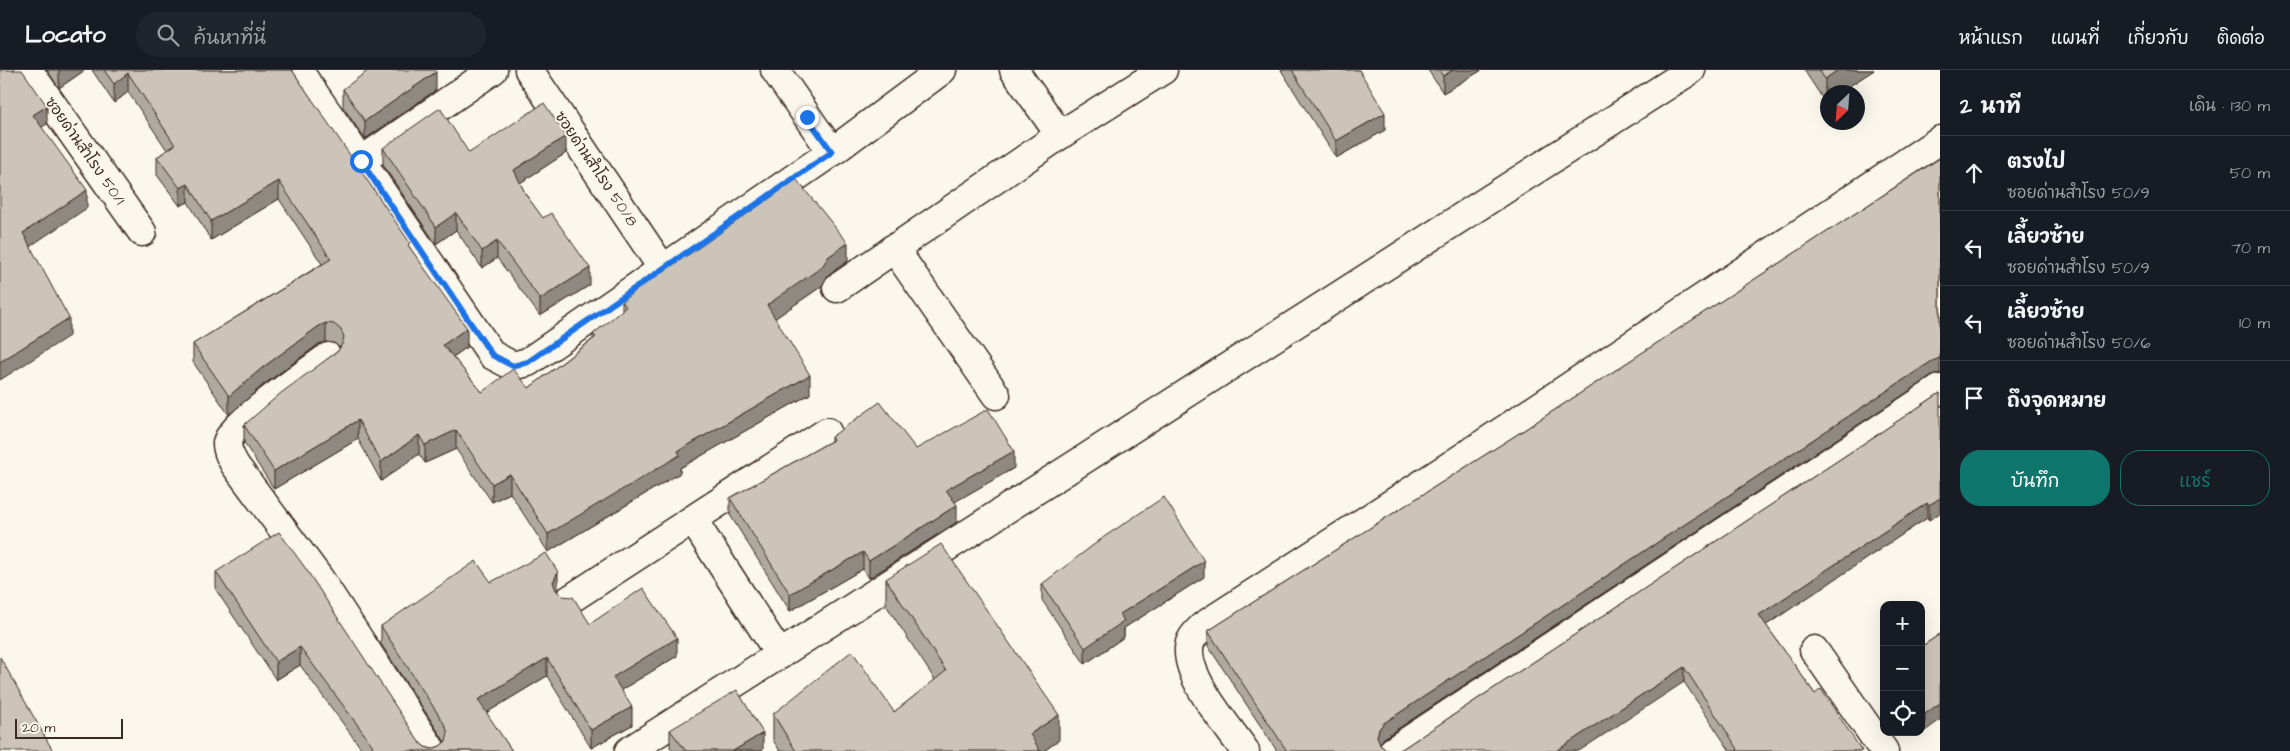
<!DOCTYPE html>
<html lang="th">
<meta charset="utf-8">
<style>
body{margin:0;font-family:"Architects Daughter","Playpen Sans Thai",sans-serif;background:#20242c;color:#f1f3f6}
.controls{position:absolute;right:15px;bottom:15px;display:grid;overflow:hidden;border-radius:10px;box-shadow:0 5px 20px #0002}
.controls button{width:45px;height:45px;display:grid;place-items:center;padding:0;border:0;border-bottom:1px solid #363941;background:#171b24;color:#f1f3f6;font:25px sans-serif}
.compass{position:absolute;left:1820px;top:15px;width:45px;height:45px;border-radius:50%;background:#171b24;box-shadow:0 5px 20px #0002;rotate:205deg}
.scale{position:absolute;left:15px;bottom:12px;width:108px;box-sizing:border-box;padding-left:5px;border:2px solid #3b2a1e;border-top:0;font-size:14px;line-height:18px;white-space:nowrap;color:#3b2a1e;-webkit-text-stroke:4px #fbf7ec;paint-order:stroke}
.stop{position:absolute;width:15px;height:15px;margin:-11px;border:4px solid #1a73e8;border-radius:50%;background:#fff}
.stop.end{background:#1a73e8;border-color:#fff;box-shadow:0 1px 5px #0008}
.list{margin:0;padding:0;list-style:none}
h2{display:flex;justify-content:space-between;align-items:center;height:65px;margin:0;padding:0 20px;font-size:21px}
h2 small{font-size:16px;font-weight:400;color:#9ea1a6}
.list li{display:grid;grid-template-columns:32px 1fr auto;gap:15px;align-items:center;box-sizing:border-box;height:75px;padding:0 20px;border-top:1px solid #363941}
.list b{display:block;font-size:19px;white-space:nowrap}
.list p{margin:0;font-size:16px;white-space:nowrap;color:#9ea1a6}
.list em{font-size:16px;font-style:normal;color:#9ea1a6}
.actions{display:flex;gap:10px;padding:15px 20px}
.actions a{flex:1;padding:11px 0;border:1px solid #0f766e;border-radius:20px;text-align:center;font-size:18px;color:#0f766e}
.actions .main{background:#0f766e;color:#fff}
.icon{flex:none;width:28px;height:28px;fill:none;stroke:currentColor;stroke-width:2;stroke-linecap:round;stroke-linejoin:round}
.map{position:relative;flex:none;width:1940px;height:681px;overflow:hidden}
header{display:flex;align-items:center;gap:30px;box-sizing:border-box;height:70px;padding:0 25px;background:#171b24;border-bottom:1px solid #363941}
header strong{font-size:24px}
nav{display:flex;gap:28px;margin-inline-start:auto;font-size:18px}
.search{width:350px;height:45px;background:#20242c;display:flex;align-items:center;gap:12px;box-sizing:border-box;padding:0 18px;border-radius:28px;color:#9ea1a6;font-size:19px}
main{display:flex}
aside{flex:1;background:#171b24}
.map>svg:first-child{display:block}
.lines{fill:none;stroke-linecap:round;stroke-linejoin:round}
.street-casing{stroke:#3b2a1e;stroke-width:31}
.street{stroke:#fbf7ec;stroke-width:28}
.wall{fill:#afa99f;stroke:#3b2a1e}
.shaded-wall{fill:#8f8982;stroke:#3b2a1e}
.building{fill:#ccc4b9;stroke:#3b2a1e}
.route{stroke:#1a73e8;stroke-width:6}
.labels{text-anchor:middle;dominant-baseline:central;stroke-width:4;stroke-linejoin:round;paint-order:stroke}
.street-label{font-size:15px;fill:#3b2a1e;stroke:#fbf7ec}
</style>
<header>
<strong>Locato</strong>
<div class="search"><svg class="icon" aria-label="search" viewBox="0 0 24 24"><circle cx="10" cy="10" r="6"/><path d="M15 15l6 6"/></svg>ค้นหาที่นี่</div>
<nav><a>หน้าแรก</a><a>แผนที่</a><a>เกี่ยวกับ</a><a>ติดต่อ</a></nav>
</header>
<main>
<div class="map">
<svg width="1940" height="681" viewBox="0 0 1940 681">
<rect width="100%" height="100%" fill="#fbf7ec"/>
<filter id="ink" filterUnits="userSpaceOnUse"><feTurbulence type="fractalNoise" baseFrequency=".02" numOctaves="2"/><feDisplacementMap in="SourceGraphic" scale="10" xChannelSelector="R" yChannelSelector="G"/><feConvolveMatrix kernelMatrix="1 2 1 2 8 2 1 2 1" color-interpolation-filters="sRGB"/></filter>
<g filter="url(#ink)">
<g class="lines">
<g class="street-casing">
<g id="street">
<polyline points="28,0 142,162"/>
<polyline points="298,0 361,91 493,0"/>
<polyline points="529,0 663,199"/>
<polyline points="775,0 832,82"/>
<polyline points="1014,0 1060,65"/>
<polyline points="361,91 492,285 513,296 528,292 832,82 942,0"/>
<polyline points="894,178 996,325"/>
<polyline points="837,218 1060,65 1163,0"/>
<path d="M328,287C310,301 229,355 227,373C227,381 231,388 235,395L319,508L432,681"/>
<polyline points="693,450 780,585"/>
<polyline points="569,530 827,362"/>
<polyline points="1814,580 1884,681"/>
<polyline points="629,681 1691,0"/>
<path d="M1245,681C1228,656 1187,610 1189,579C1189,569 1196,563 1203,556L1459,390L1940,70"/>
<polyline points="1393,681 1940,319"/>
</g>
</g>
<use href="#street" class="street"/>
</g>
<g class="wall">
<polygon points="47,0 85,0 59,18"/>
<polygon points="92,0 292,0 410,178 467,277 453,287 482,322 529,318 593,269 593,264 622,241 622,231 848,191 828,205 822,216 775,248 810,324 680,398 680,403 548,482 510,423 492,432 456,379 425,393 419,384 381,411 358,369 274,419 244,373 244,355 338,281 340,278 334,273 326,272 319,274 262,316 229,345 193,292 193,274 322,194 279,129 211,170 188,132 180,136 157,105 157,87 167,80 128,22 114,33"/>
<polygon points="1281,0 1359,0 1385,60 1336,88"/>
<polygon points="1428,0 1482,0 1443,23"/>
<polygon points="1804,0 1874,0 1840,22 1828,22 1828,31 1825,32"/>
<polygon points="343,19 436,20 365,69 343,37"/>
<polygon points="383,78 469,83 566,83 520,113 526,125 590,215 540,246 497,188 482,198 456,160 436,174 383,95"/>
<polygon points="1940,88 1940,304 1932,306 1384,668 1380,673 1380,675 1386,680 1391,681 1277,681 1208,576 1208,561 1521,362"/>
<polygon points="1940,323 1929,450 1927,448 1766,555 1815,624 1862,681 1730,681 1684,612 1402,679"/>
<polygon points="831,367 916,379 1014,398 954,432 957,452 869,508 863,499 790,541 730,445 730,428 831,371"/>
<polygon points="216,502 425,677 432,679 440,676 445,672 381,574 381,556 491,512 558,520 557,522 590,554 677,586 621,620 632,655 591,678 547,606 486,643 512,681 363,681 300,595 276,610 216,520"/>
<polygon points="1204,507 1124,558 1124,567 1085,594 1042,530 1042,514"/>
<polygon points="886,509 1059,670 1044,681 780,681 773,670 773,644 894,642 935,610 886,535"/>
<polygon points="1940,564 1925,661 1921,656 1921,577"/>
<polygon points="670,660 763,680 762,681 673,681 670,677"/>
</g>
<g class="shaded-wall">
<polygon points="59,0 85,0 59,18"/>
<polygon points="1453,0 1482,0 1443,23 1443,6"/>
<polygon points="1838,0 1874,0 1840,22 1828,22 1828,31 1825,32 1825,9"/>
<polygon points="436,2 436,20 365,69 365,51"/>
<polygon points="128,3 128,22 114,33 114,14"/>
<polygon points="47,36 47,54 33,63 33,45"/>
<polygon points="1385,43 1385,60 1336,88 1336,71"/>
<polygon points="566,66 566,83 514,117 514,100"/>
<polygon points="279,111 279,129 211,170 211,151"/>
<polygon points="188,114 188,132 180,136 180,118"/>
<polygon points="87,120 87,138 23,181 23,163"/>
<polygon points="456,143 456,160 436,174 436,157"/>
<polygon points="497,171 497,188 482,198 482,181"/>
<polygon points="848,173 848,191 828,205 822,216 767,254 767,235 828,187"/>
<polygon points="590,198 590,215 540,246 540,229"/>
<polygon points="69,248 69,266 0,310 0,292"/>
<polygon points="326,253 326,272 319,274 262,316 229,345 229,326 262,298 319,256"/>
<polygon points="467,258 467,277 443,294 443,275"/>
<polygon points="1940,288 1940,303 1932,306 1384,668 1379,674 1377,666 1379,659 1384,653 1932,291"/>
<polygon points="810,305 810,324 680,398 680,403 548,482 548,464 678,381"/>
<polygon points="358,350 358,369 274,419 274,401"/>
<polygon points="456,360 456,379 425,393 425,375"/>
<polygon points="419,365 419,384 381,411 381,392"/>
<polygon points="1014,381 1014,398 946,437 946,420"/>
<polygon points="510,404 510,423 492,432 492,414"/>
<polygon points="1940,428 1940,443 1929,450 1929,435"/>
<polygon points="1927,433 1927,448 1759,560 1759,545"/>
<polygon points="957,435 957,452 869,508 869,491"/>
<polygon points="863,482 863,499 790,541 790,524"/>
<polygon points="1204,491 1204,507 1124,558 1124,567 1085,594 1085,578 1120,544"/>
<polygon points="558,502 558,520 553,530 553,512"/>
<polygon points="677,568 677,586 613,625 613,607"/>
<polygon points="300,577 300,595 276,610 276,592"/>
<polygon points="547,588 547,606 478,648 478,630"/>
<polygon points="1684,597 1684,612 1579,681 1556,681"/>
<polygon points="1940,633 1940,650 1925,661 1925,644"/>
<polygon points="632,637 632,655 591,678 591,660"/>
<polygon points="1059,645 1059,670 1044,681 1030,681 1030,664"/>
<polygon points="763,663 763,680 762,681 733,681"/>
</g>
<g class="building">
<polygon points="0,0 22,0 47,36 33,45 87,120 23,163 69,248 0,292"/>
<polygon points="104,0 292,0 410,173 408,175 467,258 443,275 482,322 513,299 529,318 596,267 593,264 626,237 622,231 647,211 694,181 796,109 848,173 828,187 822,197 767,235 810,305 678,381 680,385 548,464 510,404 492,414 456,360 425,375 419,365 381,392 358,350 274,401 244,355 281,323 338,281 342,274 344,267 341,260 334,254 326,253 319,256 262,298 229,326 193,274 331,189 279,111 211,151 188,114 180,118 157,87 175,75 128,3 114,14"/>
<polygon points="369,0 435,0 436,2 365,51 343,19"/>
<polygon points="1292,0 1359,0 1385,43 1336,71"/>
<polygon points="1439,0 1453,0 1443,6"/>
<polygon points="1819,0 1838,0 1825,9"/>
<polygon points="544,33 566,66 514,100 526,125 543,148 551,143 590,198 540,229 497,171 482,181 456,143 436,157 383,78 440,38 469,83"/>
<polygon points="1940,88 1940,288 1932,291 1384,653 1379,659 1377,666 1380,675 1386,680 1391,681 1287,681 1208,561 1521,362"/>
<polygon points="1940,323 1940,428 1929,435 1927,433 1759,545 1815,624 1821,619 1862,681 1736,681 1738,679 1684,597 1556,681 1395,681 1402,679"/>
<polygon points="880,332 916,379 988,339 1014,381 946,420 957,435 869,491 863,482 790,524 730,428 833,370 831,367"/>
<polygon points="1164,427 1204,491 1120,544 1124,551 1085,578 1042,514 1104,467"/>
<polygon points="279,462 306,499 419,672 425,677 432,679 440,676 446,671 448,663 445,655 381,556 476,491 491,512 546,483 558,502 553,512 556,520 562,526 573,527 590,554 643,518 677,568 613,607 632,637 591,660 547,588 478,630 512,681 366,681 373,676 300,577 276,592 216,502"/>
<polygon points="941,474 1059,645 1030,664 1040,681 796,681 773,644 852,581 894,642 946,601 886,509"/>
<polygon points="1940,564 1940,633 1925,644 1921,639 1921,577"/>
<polygon points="0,587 53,681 0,681"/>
<polygon points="737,620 763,663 733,681 686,681 670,660"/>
</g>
</g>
<g class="lines" filter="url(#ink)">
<polyline class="route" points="361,91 492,285 513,296 528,292 832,82 807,47"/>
</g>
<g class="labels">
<g class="street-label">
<text transform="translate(85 81) rotate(55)">ซอยด่านสำโรง 50/1</text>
<text transform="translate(596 99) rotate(56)">ซอยด่านสำโรง 50/8</text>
</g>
</g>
</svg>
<div class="controls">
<button>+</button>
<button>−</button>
<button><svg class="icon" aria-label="locate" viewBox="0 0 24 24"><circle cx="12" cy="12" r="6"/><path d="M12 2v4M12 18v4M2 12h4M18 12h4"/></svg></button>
</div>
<svg class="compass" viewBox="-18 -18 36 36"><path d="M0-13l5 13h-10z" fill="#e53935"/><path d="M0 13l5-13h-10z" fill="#9ea1a6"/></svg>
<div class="scale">20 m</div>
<div class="stop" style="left:361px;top:91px"></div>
<div class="stop end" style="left:807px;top:47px"></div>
</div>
<aside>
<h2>2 นาที<small>เดิน · 130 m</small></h2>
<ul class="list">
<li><svg class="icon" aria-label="ahead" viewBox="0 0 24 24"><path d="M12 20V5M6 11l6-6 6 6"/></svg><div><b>ตรงไป</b><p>ซอยด่านสำโรง 50/9</p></div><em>50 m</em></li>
<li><svg class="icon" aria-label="left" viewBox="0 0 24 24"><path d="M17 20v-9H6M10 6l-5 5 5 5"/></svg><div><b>เลี้ยวซ้าย</b><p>ซอยด่านสำโรง 50/9</p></div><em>70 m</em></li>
<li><svg class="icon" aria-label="left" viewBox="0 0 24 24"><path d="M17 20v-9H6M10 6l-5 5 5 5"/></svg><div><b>เลี้ยวซ้าย</b><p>ซอยด่านสำโรง 50/6</p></div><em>10 m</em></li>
<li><svg class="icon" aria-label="arrive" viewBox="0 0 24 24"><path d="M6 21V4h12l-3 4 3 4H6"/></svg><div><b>ถึงจุดหมาย</b></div></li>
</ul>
<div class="actions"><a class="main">บันทึก</a><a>แชร์</a></div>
</aside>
</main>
